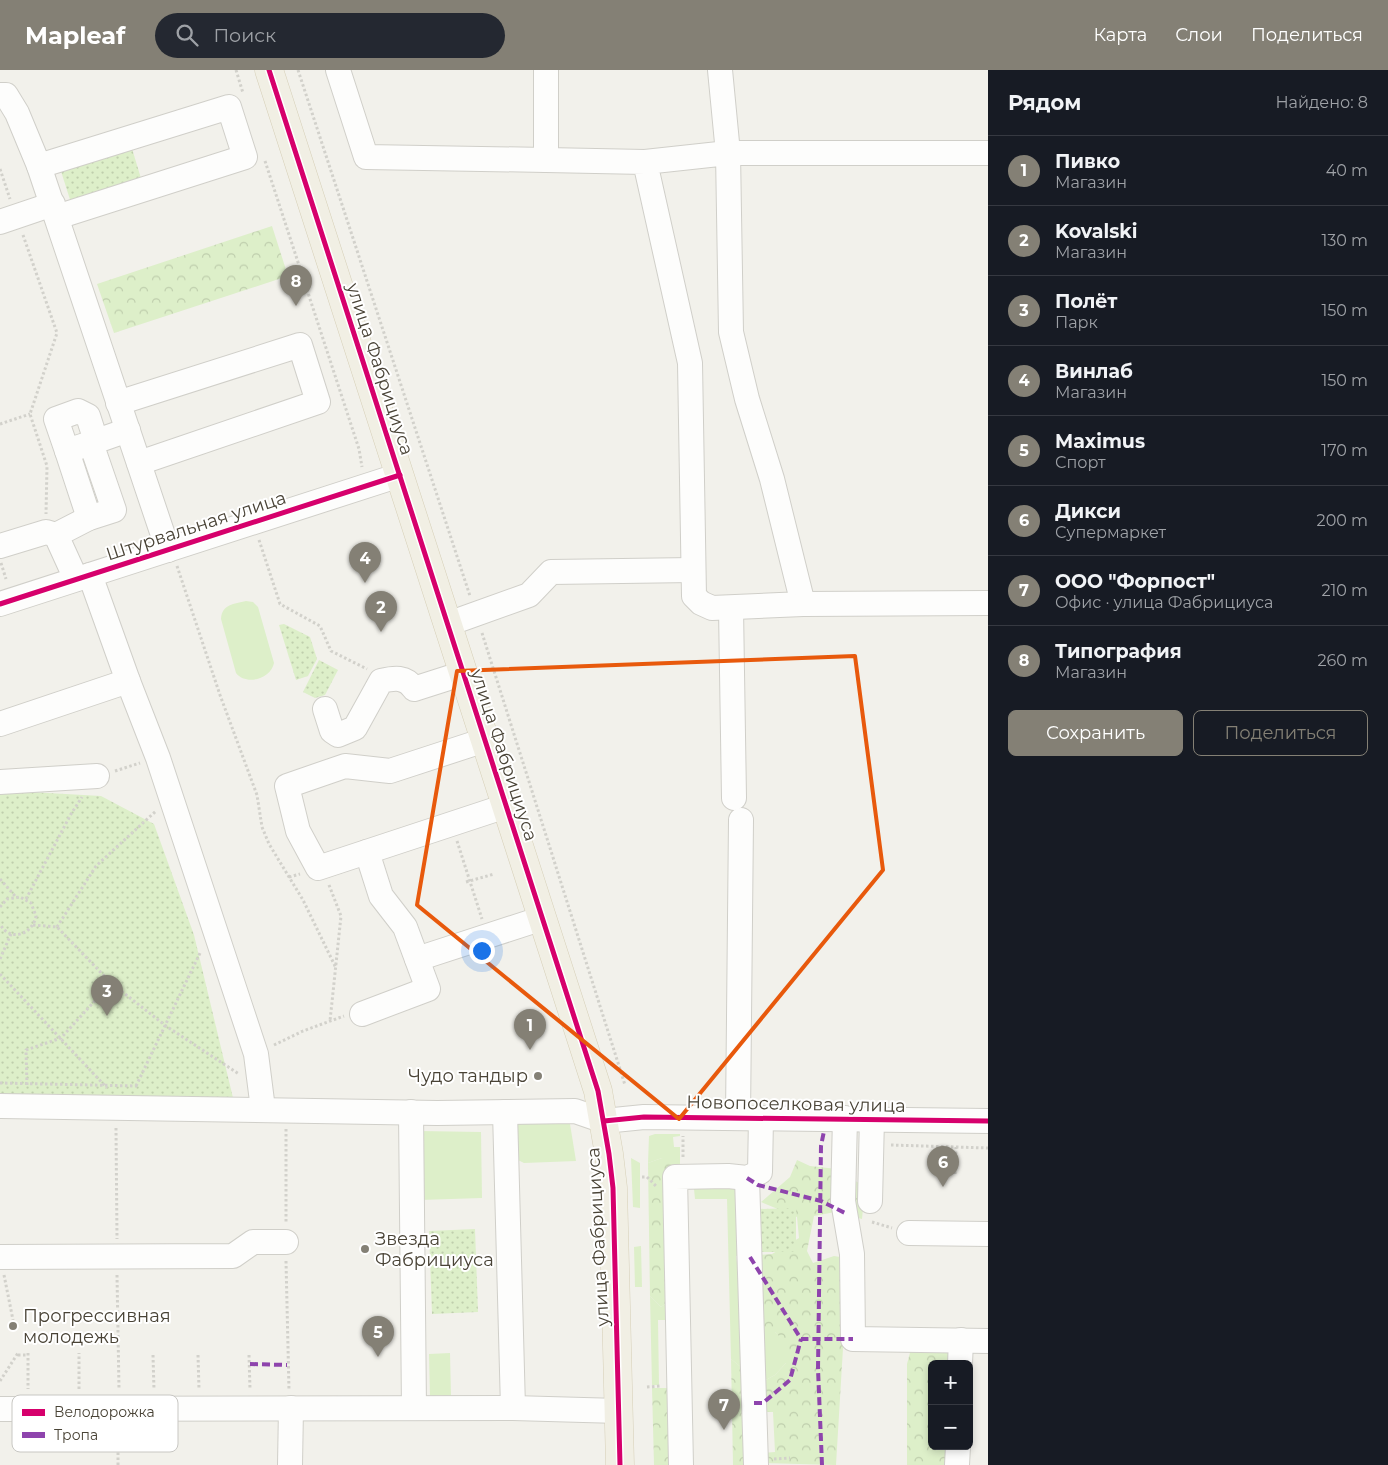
<!DOCTYPE html>
<html lang="ru">
<meta charset="utf-8">
<style>
body{margin:0;font-family:Montserrat,sans-serif;background:#242831;color:#f1f3f6}
.controls{position:absolute;right:15px;bottom:15px;display:grid;overflow:hidden;border-radius:8px;box-shadow:0 2px 8px #0003}
.controls button{width:45px;height:45px;display:grid;place-items:center;padding:0;border:0;border-bottom:1px solid #363941;background:#171b24;color:#f1f3f6;font:25px sans-serif}
.you{position:absolute;left:481px;top:880px;width:18px;height:18px;margin:-12px;border:4px solid #fff;border-radius:50%;background:#1a73e8;box-shadow:0 0 0 8px #1a73e833}
.badge{display:grid;place-items:center;width:32px;height:32px;border-radius:50%;background:#848075;color:#fff;font-size:16px;font-weight:700}
.pin{position:absolute;translate:-50% -41px;filter:drop-shadow(0 1px 2px #0008)}
.pin::after{content:'';position:absolute;top:26px;width:18px;height:15px;background:inherit;clip-path:polygon(0 0,100% 0,50% 100%)}
.list{margin:0;padding:0;list-style:none}
h2{display:flex;justify-content:space-between;align-items:center;height:65px;margin:0;padding:0 20px;font-size:21px}
h2 small{font-size:16px;font-weight:400;color:#9ea1a6}
.list li{display:grid;grid-template-columns:32px 1fr auto;gap:15px;align-items:center;box-sizing:border-box;height:70px;padding:0 20px;border-top:1px solid #363941}
.list b{display:block;font-size:19px;white-space:nowrap}
.list p{margin:0;font-size:16px;white-space:nowrap;color:#9ea1a6}
.list em{font-size:16px;font-style:normal;color:#9ea1a6}
.actions{display:flex;gap:10px;padding:15px 20px}
.actions a{flex:1;padding:11px 0;border:1px solid #848075;border-radius:8px;text-align:center;font-size:18px;color:#848075}
.actions .main{background:#848075;color:#fff}
.icon{flex:none;width:28px;height:28px;fill:none;stroke:currentColor;stroke-width:2;stroke-linecap:round;stroke-linejoin:round}
.map{position:relative;flex:none;width:988px;height:1395px;overflow:hidden}
header{display:flex;align-items:center;gap:30px;box-sizing:border-box;height:70px;padding:0 25px;background:#848075;color:#fff}
header strong{font-size:24px}
nav{display:flex;gap:28px;margin-inline-start:auto;font-size:18px}
.search{width:350px;height:45px;background:#242831;display:flex;align-items:center;gap:12px;box-sizing:border-box;padding:0 18px;border-radius:28px;color:#9ea1a6;font-size:19px}
main{display:flex}
aside{flex:1;background:#171b24}
.map>svg:first-child{display:block}
.green{fill:#ddefc9}
.forest{fill:url(#forest-crowns)}
.park{fill:url(#park-dots)}
.lines{fill:none;stroke-linecap:round;stroke-linejoin:round}
.minor-casing{stroke:#d0cfc9;stroke-width:26}
.major-casing{stroke:#d6cfb7;stroke-width:29}
.path{stroke:#d2d1cb;stroke-width:3;stroke-dasharray:2.5 2.5;stroke-linecap:butt}
.minor{stroke:#fdfdfc;stroke-width:24}
.major{stroke:#f1efe4;stroke-width:28}
.quiet{stroke:#8e44ad;stroke-width:4;stroke-dasharray:8 4;stroke-linecap:butt}
.cycleway-casing{stroke:#fff;stroke-width:8}
.cycleway{stroke:#d6006c;stroke-width:5}
.marked{fill:none;stroke:#e8590c;stroke-width:4;stroke-linejoin:round}
.poi-dot{fill:#848075;stroke:#fff;stroke-width:2}
.labels{text-anchor:middle;dominant-baseline:central;stroke-width:4;stroke-linejoin:round;paint-order:stroke}
.street-label{font-size:18px;fill:#494336;stroke:#fff}
.poi-label{font-size:18px;fill:#494336;stroke:#fff;text-anchor:start}
.key{fill:#fff;stroke:#c8c7c3;stroke-width:1}
.key-label{font-size:14px;fill:#494336}
</style>
<header>
<strong>Mapleaf</strong>
<div class="search"><svg class="icon" aria-label="search" viewBox="0 0 24 24"><circle cx="10" cy="10" r="6"/><path d="M15 15l6 6"/></svg>Поиск</div>
<nav><a>Карта</a><a>Слои</a><a>Поделиться</a></nav>
</header>
<main>
<div class="map">
<svg width="988" height="1395" viewBox="0 0 988 1395">
<defs>
<pattern id="forest-crowns" width="20" height="18" patternUnits="userSpaceOnUse" patternTransform="scale(1.25)"><rect width="20" height="18" fill="#ddefc9"/><path d="M2 6a3 3 0 1 1 6 0M12 15a3 3 0 1 1 6 0" fill="none" stroke="#bfcead"/></pattern>
<pattern id="park-dots" width="8" height="8" patternUnits="userSpaceOnUse" patternTransform="scale(1.25)"><rect width="8" height="8" fill="#ddefc9"/><path d="M2 2h.1M6 6h.1" fill="none" stroke="#bfcead" stroke-width="1.8" stroke-linecap="round"/></pattern>
</defs>
<rect width="100%" height="100%" fill="#f2f1eb"/>
<g class="green">
<path d="M246,531L253,532L258,537L274,593C271,609 246,616 236,603L221,549C222,534 234,534 246,531Z"/>
<polygon points="566,1048 570,1054 576,1091 524,1093 512,1087 514,1053"/>
<polygon points="419,1061 481,1062 482,1128 420,1130"/>
<polygon points="655,1064 680,1064 680,1066 673,1067 674,1077 680,1077 680,1101 662,1088 648,1093 649,1066"/>
<polygon points="631,1088 640,1093 640,1138 633,1137"/>
<polygon points="686,1112 736,1118 744,1185 736,1186 747,1263 747,1302 731,1289 727,1129 695,1129 694,1119 688,1119"/>
<polygon points="641,1176 642,1217 635,1217 634,1177"/>
<polygon points="650,1226 661,1237 672,1229 667,1250 658,1250 659,1315 652,1315"/>
<polygon points="758,1262 775,1262 786,1272 786,1293 775,1305 760,1313"/>
<polygon points="450,1283 451,1326 430,1327 429,1284"/>
</g>
<g class="forest">
<polygon points="272,156 288,206 114,263 97,214"/>
<polygon points="662,1088 672,1089 675,1101 672,1229 661,1237 650,1226 648,1093"/>
<polygon points="797,1090 810,1096 837,1099 865,1117 862,1149 835,1142 814,1146 807,1181 813,1193 834,1186 846,1188 861,1274 843,1278 836,1395 762,1393 762,1383 775,1382 773,1342 760,1342 760,1313 775,1305 786,1293 786,1273 775,1262 758,1262 756,1185 772,1184 799,1168 797,1147 761,1132 790,1107"/>
<polygon points="912,1275 956,1277 956,1294 932,1294 932,1376 952,1376 952,1395 907,1395 907,1294"/>
<polygon points="731,1289 747,1302 750,1395 733,1395"/>
<polygon points="652,1318 673,1318 675,1395 654,1395"/>
</g>
<g class="park">
<polygon points="130,72 143,115 73,139 59,95"/>
<polygon points="284,554 310,567 317,589 308,606 296,610 279,555"/>
<polygon points="319,590 338,600 325,625 315,628 303,622"/>
<polygon points="0,722 30,722 101,726 154,754 194,865 234,1032 0,1027"/>
<polygon points="796,1138 796,1182 760,1182 759,1139"/>
<polygon points="475,1159 478,1242 432,1244 429,1161"/>
</g>
<g class="lines">
<g class="minor-casing">
<g id="minor">
<polyline points="338,0 366,87 546,90 546,0"/>
<polyline points="720,0 728,83 988,83"/>
<polyline points="0,25 6,25 17,43 39,96 168,480"/>
<polyline points="546,90 645,92 690,293 694,526 701,533 712,538 803,534 772,409 747,329 731,262 728,83 645,92"/>
<polyline points="39,96 229,37 245,87 57,147"/>
<polyline points="0,152 53,134"/>
<polyline points="118,333 300,275 318,332 139,393"/>
<polyline points="67,381 56,349 78,341 88,346 96,371"/>
<polyline points="89,448 67,381 91,373"/>
<polyline points="56,465 89,448 114,440 91,373 128,360"/>
<polyline points="0,476 46,462 56,465 76,509"/>
<polyline points="0,534 400,405"/>
<polyline points="803,534 988,533"/>
<polyline points="731,538 734,728"/>
<polyline points="448,554 529,525 551,502 693,500"/>
<polyline points="128,611 158,688 256,984 263,1039"/>
<path d="M325,639L332,661L338,665L355,658L381,611C394,608 406,606 414,619L464,603"/>
<polyline points="0,654 128,611 90,505"/>
<polyline points="485,670 390,701 345,696 287,716 298,761 318,798 506,736"/>
<polyline points="0,712 97,706"/>
<polyline points="417,889 543,848"/>
<polyline points="362,944 428,919 405,857 381,826 367,782"/>
<polyline points="0,1036 437,1043 575,1041 604,1051 644,1047 988,1051"/>
<polyline points="411,1042 414,1338"/>
<polyline points="505,1042 513,1338"/>
<polyline points="738,1047 741,750"/>
<polyline points="845,1048 843,1131 852,1184 853,1269 988,1271"/>
<polyline points="747,1108 756,1395"/>
<polyline points="870,1131 872,1048"/>
<polyline points="909,1163 988,1164"/>
<polyline points="0,1187 233,1186 253,1172 286,1172"/>
<polyline points="960,1294 961,1270"/>
<polyline points="0,1339 513,1338 619,1341"/>
<polyline points="290,1395 291,1338"/>
<polyline points="681,1395 675,1107 728,1106 747,1108 760,1102 761,1048"/>
<polyline points="957,1395 958,1376"/>
</g>
</g>
<g class="major-casing">
<polyline id="major" points="269,0 598,1021 609,1084 613,1118 620,1395"/>
</g>
<g class="path">
<polyline points="236,0 243,23"/>
<polyline points="298,0 470,526"/>
<polyline points="265,91 359,379 362,397"/>
<polyline points="0,99 10,129"/>
<polyline points="23,165 57,263 30,344 47,396 46,444"/>
<polyline points="0,354 30,344"/>
<polyline points="259,470 280,534 320,556 331,581 367,599"/>
<polyline points="1,493 6,509"/>
<polyline points="177,496 220,625 257,725 262,757 269,774 303,830 336,898"/>
<polyline points="482,563 625,1015"/>
<polyline points="115,701 140,693"/>
<polyline points="457,771 482,849"/>
<polyline points="289,807 300,804"/>
<polyline points="0,809 15,826"/>
<polyline points="466,812 494,804"/>
<polyline points="329,815 341,846 330,951"/>
<polyline points="26,829 71,744 82,727"/>
<path d="M0,837L7,829L20,827L31,833L36,846C33,864 10,873 0,854"/>
<polyline points="33,855 57,857 111,913 166,956 239,1004"/>
<polyline points="57,857 96,796 156,741"/>
<polyline points="0,889 11,864"/>
<polyline points="0,904 107,1018"/>
<polyline points="274,975 303,961 344,946"/>
<polyline points="0,1013 137,1016"/>
<polyline points="27,1015 26,980 61,968 111,913"/>
<polyline points="136,1016 201,881"/>
<polyline points="116,1058 117,1169"/>
<polyline points="286,1059 286,1153"/>
<polyline points="891,1075 988,1078"/>
<polyline points="683,1087 683,1066"/>
<polyline points="955,1104 956,1077"/>
<polyline points="642,1107 647,1107 656,1116"/>
<polyline points="872,1152 892,1158"/>
<polyline points="286,1191 289,1320"/>
<polyline points="4,1205 13,1250"/>
<polyline points="117,1205 119,1319"/>
<polyline points="28,1283 28,1319"/>
<polyline points="18,1285 28,1285"/>
<polyline points="153,1285 154,1320"/>
<polyline points="198,1285 199,1319"/>
<polyline points="249,1285 250,1319"/>
<polyline points="0,1311 18,1283"/>
<polyline points="647,1317 661,1316"/>
<polyline points="79,1319 79,1283"/>
<polyline points="774,1389 790,1388"/>
<polyline points="118,1395 118,1358"/>
</g>
<use href="#minor" class="minor"/>
<use href="#major" class="major"/>
<g class="quiet">
<polyline points="747,1108 758,1115 821,1131 847,1144"/>
<polyline points="750,1187 801,1269 853,1269"/>
<polyline points="250,1294 287,1295"/>
<polyline points="754,1333 763,1333 790,1310 801,1269"/>
<polyline points="822,1395 818,1299 821,1076 824,1061"/>
</g>
<g class="cycleway-casing">
<g id="cycleway">
<polyline points="269,0 598,1021 609,1084 613,1118 620,1395"/>
<polyline points="0,534 400,405"/>
<polyline points="604,1051 644,1047 988,1051"/>
</g>
</g>
<use href="#cycleway" class="cycleway"/>
</g>
<path class="marked" d="M855,586L883,800L679,1049L417,835L457,601Z"/>
<g class="poi-dot">
<circle cx="538" cy="1006" r="5"/>
<circle cx="365" cy="1179" r="5"/>
<circle cx="13" cy="1256" r="5"/>
</g>
<g class="labels">
<g class="street-label">
<text transform="translate(380 299) rotate(72)">улица Фабрициуса</text>
<text transform="translate(196 456) rotate(-18)">Штурвальная улица</text>
<text transform="translate(504 685) rotate(72)">улица Фабрициуса</text>
<text transform="translate(796 1034) rotate(1)">Новопоселковая улица</text>
<text transform="translate(598 1167) rotate(-93)">улица Фабрициуса</text>
</g>
<g class="poi-label">
<text x="528" y="1006" text-anchor="end">Чудо тандыр</text>
<text x="375" y="1169">Звезда<tspan x="375" dy="21">Фабрициуса</tspan></text>
<text x="23" y="1246">Прогрессивная<tspan x="23" dy="21">молодежь</tspan></text>
</g>
</g>
<rect x="12" y="1325" width="166" height="57" rx="8" class="key"/>
<rect x="22" y="1339" width="23" height="7" fill="#d6006c"/>
<rect x="22" y="1362" width="23" height="6" fill="#8e44ad"/>
<g class="key-label">
<text x="54" y="1347">Велодорожка</text>
<text x="54" y="1370">Тропа</text>
</g>
</svg>
<div class="controls">
<button>+</button>
<button>−</button>
</div>
<div class="you"></div>
<div class="pin badge" style="left:530px;top:980px">1</div>
<div class="pin badge" style="left:381px;top:562px">2</div>
<div class="pin badge" style="left:107px;top:946px">3</div>
<div class="pin badge" style="left:365px;top:513px">4</div>
<div class="pin badge" style="left:378px;top:1287px">5</div>
<div class="pin badge" style="left:943px;top:1117px">6</div>
<div class="pin badge" style="left:724px;top:1360px">7</div>
<div class="pin badge" style="left:296px;top:236px">8</div>
</div>
<aside>
<h2>Рядом<small>Найдено: 8</small></h2>
<ul class="list">
<li><span class="badge">1</span><div><b>Пивко</b><p>Магазин</p></div><em>40 m</em></li>
<li><span class="badge">2</span><div><b>Kovalski</b><p>Магазин</p></div><em>130 m</em></li>
<li><span class="badge">3</span><div><b>Полёт</b><p>Парк</p></div><em>150 m</em></li>
<li><span class="badge">4</span><div><b>Винлаб</b><p>Магазин</p></div><em>150 m</em></li>
<li><span class="badge">5</span><div><b>Maximus</b><p>Спорт</p></div><em>170 m</em></li>
<li><span class="badge">6</span><div><b>Дикси</b><p>Супермаркет</p></div><em>200 m</em></li>
<li><span class="badge">7</span><div><b>ООО &quot;Форпост&quot;</b><p>Офис · улица Фабрициуса</p></div><em>210 m</em></li>
<li><span class="badge">8</span><div><b>Типография</b><p>Магазин</p></div><em>260 m</em></li>
</ul>
<div class="actions"><a class="main">Сохранить</a><a>Поделиться</a></div>
</aside>
</main>
